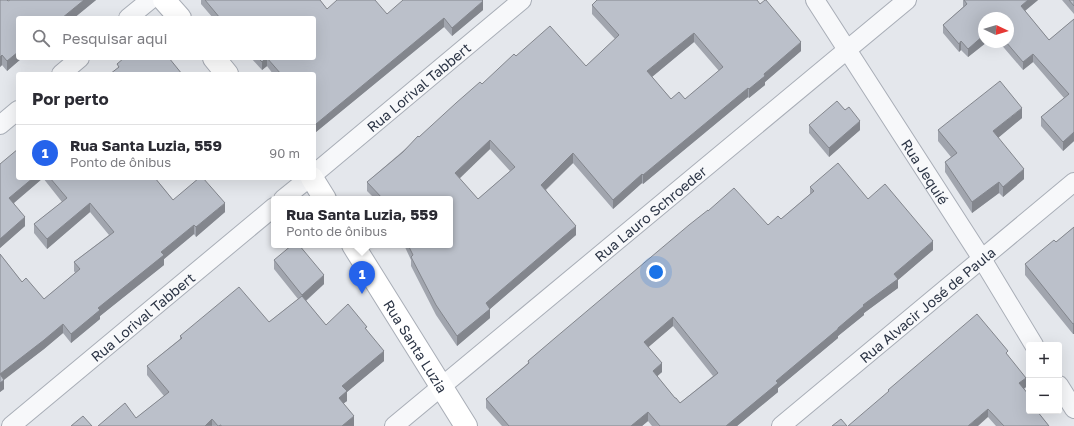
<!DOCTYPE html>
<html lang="pt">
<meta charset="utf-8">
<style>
body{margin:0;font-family:"Golos Text",sans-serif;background:#f2f2f3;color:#2b2b33}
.controls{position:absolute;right:12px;bottom:12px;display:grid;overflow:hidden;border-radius:4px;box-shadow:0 4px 16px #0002}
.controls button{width:36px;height:36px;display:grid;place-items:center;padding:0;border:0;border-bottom:1px solid #e1e1e2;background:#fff;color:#2b2b33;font:20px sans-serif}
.compass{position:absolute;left:978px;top:12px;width:36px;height:36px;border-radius:50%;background:#fff;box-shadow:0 4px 16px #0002;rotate:94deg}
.you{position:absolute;left:656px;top:272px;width:14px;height:14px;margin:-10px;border:3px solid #fff;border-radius:50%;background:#1a73e8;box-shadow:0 0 0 6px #1a73e833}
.badge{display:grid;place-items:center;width:26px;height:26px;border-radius:50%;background:#2563eb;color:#fff;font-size:13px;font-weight:700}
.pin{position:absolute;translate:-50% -33px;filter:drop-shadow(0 1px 2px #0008)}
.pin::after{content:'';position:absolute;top:21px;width:14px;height:12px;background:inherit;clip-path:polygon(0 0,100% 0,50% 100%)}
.popup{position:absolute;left:271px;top:196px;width:182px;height:52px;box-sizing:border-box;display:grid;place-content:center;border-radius:4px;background:#fff;filter:drop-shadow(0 1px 3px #0005);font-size:13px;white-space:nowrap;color:#7c7c81}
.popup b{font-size:15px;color:#2b2b33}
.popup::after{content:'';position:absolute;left:50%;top:100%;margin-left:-8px;border:8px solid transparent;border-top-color:#fff}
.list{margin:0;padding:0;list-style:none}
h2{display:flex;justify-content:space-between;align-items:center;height:52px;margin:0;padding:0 16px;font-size:17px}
h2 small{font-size:13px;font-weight:400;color:#7c7c81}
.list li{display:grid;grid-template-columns:26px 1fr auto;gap:12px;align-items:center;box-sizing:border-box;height:56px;padding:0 16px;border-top:1px solid #e1e1e2}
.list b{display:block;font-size:15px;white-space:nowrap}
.list p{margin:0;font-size:13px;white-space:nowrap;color:#7c7c81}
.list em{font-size:13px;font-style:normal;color:#7c7c81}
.icon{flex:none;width:22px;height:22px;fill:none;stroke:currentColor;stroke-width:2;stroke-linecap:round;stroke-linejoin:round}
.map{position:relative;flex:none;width:1074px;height:426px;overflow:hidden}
.search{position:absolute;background:#fff;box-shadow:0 4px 16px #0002;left:16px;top:16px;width:300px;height:44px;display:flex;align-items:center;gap:10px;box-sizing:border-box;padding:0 14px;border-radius:4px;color:#7c7c81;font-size:15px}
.panel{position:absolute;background:#fff;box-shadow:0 4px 16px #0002;left:16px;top:72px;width:300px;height:108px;border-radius:4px}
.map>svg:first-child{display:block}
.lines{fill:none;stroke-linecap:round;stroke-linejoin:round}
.street-casing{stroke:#a9aeb7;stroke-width:20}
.secondary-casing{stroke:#a9aeb7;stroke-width:24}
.street{stroke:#f7f8fa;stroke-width:18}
.secondary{stroke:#fff;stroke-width:22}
.wall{fill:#a1a5ae;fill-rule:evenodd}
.shaded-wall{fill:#83868d}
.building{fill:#bbc0ca;stroke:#83868d;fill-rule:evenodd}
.labels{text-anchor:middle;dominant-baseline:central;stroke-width:4;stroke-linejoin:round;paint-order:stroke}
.street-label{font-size:14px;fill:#2b3445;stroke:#f4f6f9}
</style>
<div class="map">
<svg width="1074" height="426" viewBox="0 0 1074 426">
<rect width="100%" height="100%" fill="#e4e7ec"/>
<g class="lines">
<g class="street-casing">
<g id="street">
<path id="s1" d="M815,0L982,259L1034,345"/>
<polyline points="128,18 150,0"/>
<polyline points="61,74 80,58"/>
<polyline points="0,125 18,110"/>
<path id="s2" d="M314,174L522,0"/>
<polyline points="283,199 309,178"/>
<polyline points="1059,385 1074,409"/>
<path id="s3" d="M11,426L274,207"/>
<path id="s4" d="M394,426L907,0"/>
<path id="s5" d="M781,426L1074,182"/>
</g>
</g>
<g class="secondary-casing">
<g id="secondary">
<polyline points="164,0 180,18"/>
<polyline points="214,58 227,74"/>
<polyline points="312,178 325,199"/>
<path id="s6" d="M353,245L466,426"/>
</g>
</g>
<use href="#street" class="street"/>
<use href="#secondary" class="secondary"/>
</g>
<g class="wall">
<polygon points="0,0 8,1 10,0 96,0 74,18 18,18 18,58 22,58 7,71 2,65 0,67"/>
<polygon points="201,0 320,0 327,9 387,14 483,10 452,36 444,27 316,132 314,130 314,74 273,74 267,66 262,70 251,58 314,58 314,18 213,18 201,4"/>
<polygon points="963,0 1038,0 1025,11 1049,40 1074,19 1074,141 1063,151 1041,126 1041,117 1064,98 1033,62 1023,70 999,42 1008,42 984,18 984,42 987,42 968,57 961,50 959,52 943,33 943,25 963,7"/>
<polygon points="1062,0 1074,0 1074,14"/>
<path d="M592,5L801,51L765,82V85L749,98L748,97L643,184L642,183L613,209L573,163L546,190L576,235L490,309V318L457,346L436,315L411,266V260L404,245H450V199H375L367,191V182L419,137L516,56L586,66L615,39L592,14ZM694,42L719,71L685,99H671L652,77ZM490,149L510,171L478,199L459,178Z"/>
<polygon points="1022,118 998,138 1024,179 1003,197 999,193 972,213 945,172 945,162 951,157 938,141 938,130"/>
<polygon points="809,125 860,130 829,157 809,133"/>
<path d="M0,164L18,178H155L173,200L225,212L196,237L194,234L164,259V265L100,316V319L71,343L63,333L44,349L4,379V389L0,392ZM43,178L62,202L34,224V233L47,249L90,212L109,235L74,262V271L75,273L44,299L22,282L0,254V248L25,226L14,203Z"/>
<path d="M810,187L868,199L933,250L898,280V288L864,313V315L838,336V338L778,388V392L737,426H652L648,421L642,426H502L486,408V399L528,363V361L708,211L768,225L781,219L810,194ZM673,326L713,376L680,403L675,398L657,376L662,372L648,347Z"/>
<polygon points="1074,227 1074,334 1073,334 1025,275 1025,264 1056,242"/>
<polygon points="274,260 324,284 306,301 326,325 367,331 384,361 347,392 347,401 343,403 354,426 98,426 136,418 164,396 147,375 147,366 180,339 180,336 269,322 298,299 274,269"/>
<polygon points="1008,355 1026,387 1024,389 1040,411 1040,415 1049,426 996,426 988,417 888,392 888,390"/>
</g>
<g class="shaded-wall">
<polygon points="84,0 96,0 74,18 62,18"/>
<polygon points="1028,0 1038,0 1021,14 1021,6"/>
<polygon points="483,1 483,10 452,36 452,28"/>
<polygon points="444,18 444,27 316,132 316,124"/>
<polygon points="694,33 694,42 647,81 647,71"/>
<polygon points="984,35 984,42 987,42 968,57 968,49"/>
<polygon points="961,41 961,50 959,52 959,44"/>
<polygon points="801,42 801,51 765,82 765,85 749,98 749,89 764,74"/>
<polygon points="994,42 998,42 994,46"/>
<polygon points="18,52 18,58 22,58 7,71 7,61"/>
<polygon points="1033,54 1033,62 1023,70 1023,62"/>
<polygon points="2,55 2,65 0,67 0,57"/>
<polygon points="266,58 267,58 267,66 262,70 262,62"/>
<polygon points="748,88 748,97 643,184 643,175"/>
<polygon points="1022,108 1022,118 993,142 993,131"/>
<polygon points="860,121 860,130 829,157 829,148"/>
<polygon points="1074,132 1074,141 1063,151 1063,142"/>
<polygon points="490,140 490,149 455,183 455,173"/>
<polygon points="573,153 573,163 541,194 541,185"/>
<polygon points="1024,169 1024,179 1003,197 1003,187"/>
<polygon points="642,174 642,183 613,209 613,200"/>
<polygon points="33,178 43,178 9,207 9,198"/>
<polygon points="999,182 999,193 972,213 972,202"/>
<polygon points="90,203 90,212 47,249 47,239"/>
<polygon points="225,203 225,212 196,237 196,227"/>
<polygon points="25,217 25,226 0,248 0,256 0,239"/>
<polygon points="194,225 194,234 164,259 164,265 100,316 100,319 71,343 71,334 98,308 161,252"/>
<polygon points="576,226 576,235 490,309 490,318 457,346 457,336 486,303"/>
<polygon points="933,241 933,250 898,280 898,288 864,313 864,315 838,336 838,338 778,388 778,392 737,426 726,426 776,381 838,328 863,305 894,274"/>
<polygon points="324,275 324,284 302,304 302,295"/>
<polygon points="673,317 673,326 644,351 644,342"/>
<polygon points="1074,323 1074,334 1073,334 1073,324"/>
<polygon points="63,324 63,333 44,349 0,383 0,374"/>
<polygon points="384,351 384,361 347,392 347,401 339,407 339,398 342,386"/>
<polygon points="662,363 662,372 653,380 653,371"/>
<polygon points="1026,378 1026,387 1019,392 1019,383"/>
<polygon points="4,380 4,389 0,392 0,383"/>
<polygon points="988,409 988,417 978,426 968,426"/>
<polygon points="1037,411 1040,411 1040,416"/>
<polygon points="648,412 648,421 642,426 631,426"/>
<polygon points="354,416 354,426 342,426"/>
<polygon points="212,419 212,426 205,426"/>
</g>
<g class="building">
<polygon points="0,0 7,0 8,1 10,0 84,0 62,18 18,18 18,52 7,61 2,55 0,57"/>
<polygon points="205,0 320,0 327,9 337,0 375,0 387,14 403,0 482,0 483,1 452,28 444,18 316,124 314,121 314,74 281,74 267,58 314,58 314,18 220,18"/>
<path d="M597,0H757L760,4L765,0H766L801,42L764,74L765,76L749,89L748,88L643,175L642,174L613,200L573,153L541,185L576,226L486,303L490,309L457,336L436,305L411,257L413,255L408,245H450V199H383L367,182L403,152L418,136L419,137L456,103L480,82L482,84L514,54L516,56L550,26L586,66L619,35L592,5ZM694,33L723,67L685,99L679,92L671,99L647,71ZM490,140L515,167L478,199L455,173Z"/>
<polygon points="964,0 1028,0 1021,6 1049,40 1074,19 1074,132 1063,142 1041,117 1069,94 1033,54 1023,62 1006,42 1008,42 1008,18 984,18 984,35 968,49 961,41 959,44 943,25 967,4"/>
<polygon points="1069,0 1074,0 1074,6"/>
<polygon points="124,58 169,58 182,74 110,74 119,67 117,64"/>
<polygon points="258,58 266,58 262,62"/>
<polygon points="1000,81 1022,108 993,131 1024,169 1003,187 999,182 972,202 945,162 957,153 938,130"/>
<polygon points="837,101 845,110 849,107 860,121 829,148 809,125"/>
<polygon points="18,149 18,178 33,178 9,198 25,217 0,239 0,164"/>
<path d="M838,163L868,199L885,184L933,241L894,274L898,279L863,305L864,306L838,328V329L776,381L778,383L726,426H660L648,412L631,426H509L486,399L529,363L528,361L555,338L689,225L708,210V211L734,188L768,225L778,216L781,219L814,191L810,187ZM673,317L718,373L680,403L676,398H675L653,371L662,363L644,342Z"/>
<polygon points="50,178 155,178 173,200 199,178 203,178 225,203 196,227 194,225 161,252 164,255 98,308 100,310 71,334 63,324 44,340 0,374 0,254 22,282 26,278 44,299 80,269 74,262 114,232 90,203 47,239 34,224 67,198"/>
<polygon points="1074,227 1074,323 1073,324 1025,264 1054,240 1056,242"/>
<polygon points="292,245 299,245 324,275 302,295 274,260"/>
<polygon points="239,287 269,322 302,296 326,325 348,304 367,327 365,328 384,351 342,386 347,391 339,398 354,416 342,426 221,426 221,425 218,426 212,419 205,426 98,426 125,403 136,418 169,392 147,366 182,338 180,336"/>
<polygon points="977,314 1008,351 1006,353 1026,378 1019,383 1029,395 1029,411 1037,411 1049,426 1004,426 988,409 968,426 848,426 889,391 888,390"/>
<polygon points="0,374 4,380 0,383"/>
<polygon points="83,416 92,426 71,426"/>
<polygon points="841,419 847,426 832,426"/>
</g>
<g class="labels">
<g class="street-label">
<text stroke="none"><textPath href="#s2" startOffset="136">Rua Lorival Tabbert</textPath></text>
<text stroke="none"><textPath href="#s1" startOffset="204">Rua Jequié</textPath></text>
<text stroke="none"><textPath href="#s4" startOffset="333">Rua Lauro Schroeder</textPath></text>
<text stroke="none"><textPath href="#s5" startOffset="190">Rua Alvacir José de Paula</textPath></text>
<text stroke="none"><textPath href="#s3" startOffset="171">Rua Lorival Tabbert</textPath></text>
<text stroke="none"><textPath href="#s6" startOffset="119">Rua Santa Luzia</textPath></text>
</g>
</g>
</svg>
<div class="controls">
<button>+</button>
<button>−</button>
</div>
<svg class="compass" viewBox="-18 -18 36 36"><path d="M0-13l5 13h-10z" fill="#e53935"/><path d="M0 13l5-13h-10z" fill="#7c7c81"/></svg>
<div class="you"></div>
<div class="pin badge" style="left:362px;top:294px">1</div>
<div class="popup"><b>Rua Santa Luzia, 559</b>Ponto de ônibus</div>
<div class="search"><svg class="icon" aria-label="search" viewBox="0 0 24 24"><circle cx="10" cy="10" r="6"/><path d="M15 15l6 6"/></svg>Pesquisar aqui</div>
<section class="panel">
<h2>Por perto<small></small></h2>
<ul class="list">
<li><span class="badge">1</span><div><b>Rua Santa Luzia, 559</b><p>Ponto de ônibus</p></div><em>90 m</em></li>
</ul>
</section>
</div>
